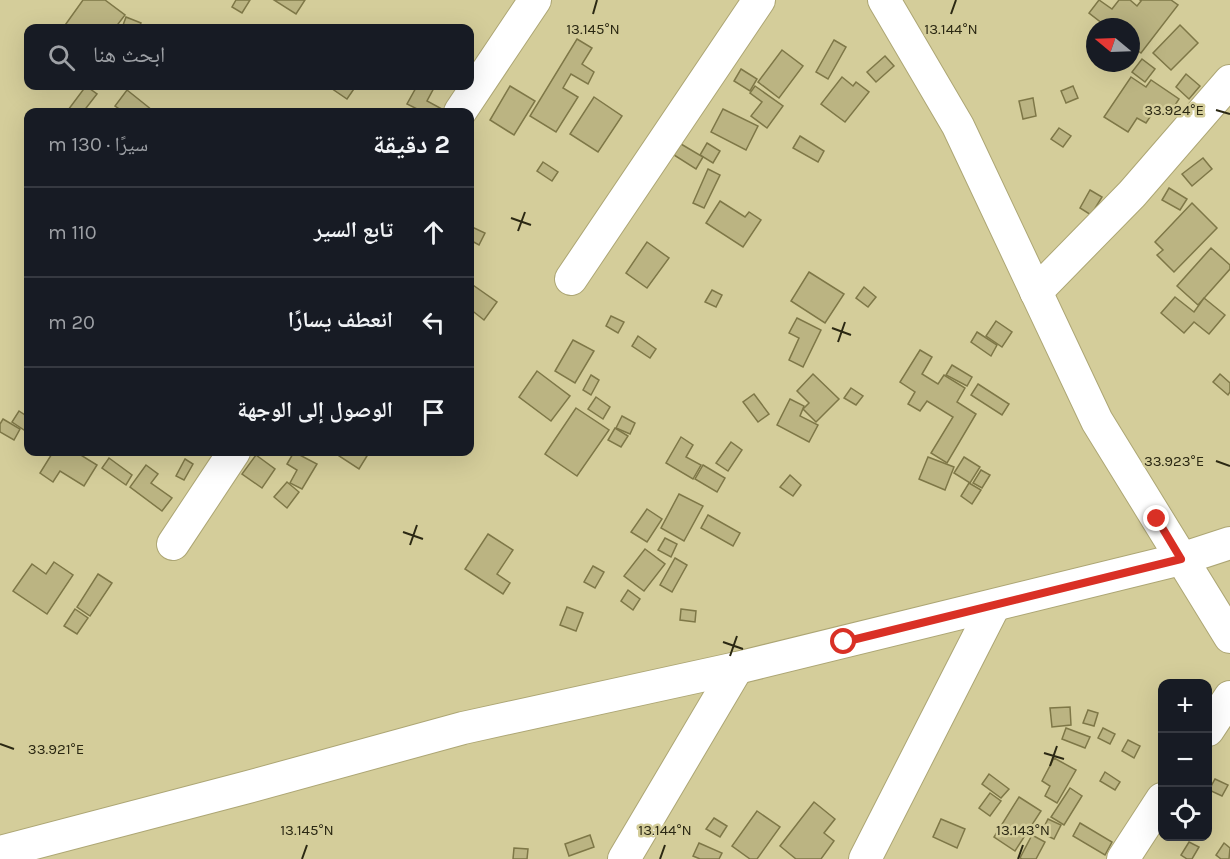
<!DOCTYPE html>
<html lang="ar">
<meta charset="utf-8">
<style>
body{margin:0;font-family:Karla,"Noto Naskh Arabic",sans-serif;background:#242831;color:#f1f3f6;direction:rtl}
.controls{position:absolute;right:18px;bottom:18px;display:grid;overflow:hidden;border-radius:12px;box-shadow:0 6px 24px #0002}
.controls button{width:54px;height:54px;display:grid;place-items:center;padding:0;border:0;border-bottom:2px solid #363941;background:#171b24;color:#f1f3f6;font:30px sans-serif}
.compass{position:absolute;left:1086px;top:18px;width:54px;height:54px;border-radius:50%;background:#171b24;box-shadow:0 6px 24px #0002;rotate:289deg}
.stop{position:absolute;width:18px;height:18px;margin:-14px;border:4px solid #d93025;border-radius:50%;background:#fff}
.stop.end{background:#d93025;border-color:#fff;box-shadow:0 2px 6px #0008}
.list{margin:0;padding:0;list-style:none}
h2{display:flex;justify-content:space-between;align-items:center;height:78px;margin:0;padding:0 24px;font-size:26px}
h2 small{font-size:20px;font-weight:400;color:#9ea1a6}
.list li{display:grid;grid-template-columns:39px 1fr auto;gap:18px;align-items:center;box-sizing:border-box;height:90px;padding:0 24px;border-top:2px solid #363941}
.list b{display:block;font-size:22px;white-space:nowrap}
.list em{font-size:20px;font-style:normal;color:#9ea1a6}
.icon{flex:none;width:33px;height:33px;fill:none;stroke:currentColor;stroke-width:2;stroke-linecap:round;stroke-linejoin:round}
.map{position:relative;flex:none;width:1230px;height:859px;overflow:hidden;direction:ltr}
.search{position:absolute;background:#171b24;box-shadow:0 6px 24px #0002;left:24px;top:24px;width:450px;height:66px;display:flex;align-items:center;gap:15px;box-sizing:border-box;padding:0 21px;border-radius:12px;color:#9ea1a6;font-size:22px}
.panel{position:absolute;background:#171b24;box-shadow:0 6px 24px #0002;left:24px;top:108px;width:450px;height:348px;border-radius:12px;direction:rtl}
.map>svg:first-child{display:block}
.building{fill:#bbb482;stroke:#7e7747;stroke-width:1.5}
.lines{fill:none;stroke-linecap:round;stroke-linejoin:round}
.minor-casing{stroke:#ada674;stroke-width:34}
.minor{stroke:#fff;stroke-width:32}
.route{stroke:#d93025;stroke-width:8}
.ticks{fill:none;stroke:#2b2813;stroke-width:2}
.ticks-label{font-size:15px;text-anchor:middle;fill:#2b2813;stroke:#d4cd9a;stroke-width:5;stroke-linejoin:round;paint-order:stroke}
</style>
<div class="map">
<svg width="1230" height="859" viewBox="0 0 1230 859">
<rect width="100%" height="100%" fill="#d4cd9a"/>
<g class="building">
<polygon points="83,0 105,0 125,15 115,28 63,28"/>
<polygon points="236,0 250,0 242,13 232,7"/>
<polygon points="274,0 305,0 296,14"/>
<polygon points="1099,0 1112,9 1119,0 1130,0 1137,6 1141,1 1140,0 1171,0 1178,5 1141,53 1131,46 1131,27 1107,27 1089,13"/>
<polygon points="126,17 141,23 139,28 122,28"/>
<polygon points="1180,25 1198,43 1171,70 1153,53"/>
<polygon points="577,39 592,48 582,64 594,72 588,84 571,74 563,88 578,97 556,132 530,116"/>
<polygon points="834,40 846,47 828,79 816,72"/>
<polygon points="782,50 803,66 779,98 758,82"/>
<polygon points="885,56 894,66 876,82 867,72"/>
<polygon points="1142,59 1155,69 1145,82 1132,72"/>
<polygon points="741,69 757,79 750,91 734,81"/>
<polygon points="1186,74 1200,86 1189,99 1176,87"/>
<polygon points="842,77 853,86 856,82 869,92 845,122 821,104"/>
<polygon points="1131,77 1146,87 1151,80 1179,99 1170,113 1158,105 1146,123 1137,118 1128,132 1104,117"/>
<polygon points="86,86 97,94 83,112 71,112 68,110"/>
<polygon points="328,86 356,86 347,99"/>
<polygon points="417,86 435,86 427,101 442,109 440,112 423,112 407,104"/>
<polygon points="510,86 535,101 514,135 490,120"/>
<polygon points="755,86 783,106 767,128 751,116 762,102 750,93"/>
<polygon points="1073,86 1078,98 1066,103 1061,91"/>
<polygon points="127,90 152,110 150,112 124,112 115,106"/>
<polygon points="594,97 622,116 598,152 570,134"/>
<polygon points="1033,98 1036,116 1023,119 1019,101"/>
<polygon points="723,109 758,126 746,150 711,132"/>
<polygon points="1059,128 1071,136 1063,147 1051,139"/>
<polygon points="800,136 824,151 818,162 793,148"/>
<polygon points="707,143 720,151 713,163 700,155"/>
<polygon points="681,144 703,157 696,169 674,155"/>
<polygon points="1203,158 1212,169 1192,186 1182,174"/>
<polygon points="543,162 558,172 552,181 537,171"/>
<polygon points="708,169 720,175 704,208 693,203"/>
<polygon points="1169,188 1187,199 1180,210 1162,200"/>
<polygon points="1090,190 1102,197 1091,215 1080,208"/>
<polygon points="720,201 745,217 749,212 761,220 743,247 706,223"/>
<polygon points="1192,203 1217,228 1174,272 1157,255 1163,250 1155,242"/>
<polygon points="472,227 485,233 479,245 470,240 470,231"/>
<polygon points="647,242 669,258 647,288 626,273"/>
<polygon points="1211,248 1230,265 1230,269 1198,305 1177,286"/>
<polygon points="809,272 844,294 825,323 791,301"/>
<polygon points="470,283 497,302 484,320 470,309"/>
<polygon points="864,287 876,297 868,307 856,298"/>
<polygon points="712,290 722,295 716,307 705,302"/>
<polygon points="1175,297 1194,312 1204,298 1225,315 1209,334 1194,322 1184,333 1161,313"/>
<polygon points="611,316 624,322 618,333 606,326"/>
<polygon points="797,318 821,330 803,367 789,360 799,338 789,333"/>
<polygon points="996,321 1012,332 1002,347 986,336"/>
<polygon points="977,332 997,345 991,356 971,342"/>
<polygon points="638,336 656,349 650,358 632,346"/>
<polygon points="573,340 594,351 575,383 555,371"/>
<polygon points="920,350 932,357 922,374 938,384 944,375 965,388 957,402 976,414 947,463 931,453 953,417 927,401 920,411 908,404 915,392 900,382"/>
<polygon points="952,365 972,377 967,386 946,375"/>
<polygon points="537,371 570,396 551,421 519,397"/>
<polygon points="813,374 839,399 816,422 803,409 809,403 797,391"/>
<polygon points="1220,374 1230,383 1230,392 1228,395 1213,382"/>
<polygon points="591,375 599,380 591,395 583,390"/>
<polygon points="978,384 1009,404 1002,415 971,395"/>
<polygon points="851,388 863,396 856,405 844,398"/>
<polygon points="754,394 769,414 758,422 743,402"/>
<polygon points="596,397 610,407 603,419 588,409"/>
<polygon points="790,399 804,406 800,416 818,425 809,442 777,425"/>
<polygon points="576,408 609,430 577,476 545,454"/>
<polygon points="19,411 28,417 28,424 24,430 12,422"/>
<polygon points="622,416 635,423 630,434 616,428"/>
<polygon points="3,419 20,429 14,440 0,432 0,424"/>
<polygon points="615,428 628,436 621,447 608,440"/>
<polygon points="681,437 693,445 686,457 701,465 693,479 666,463"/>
<polygon points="731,442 742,450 728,471 716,463"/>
<polygon points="53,452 76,452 97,465 84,486 60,471 53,482 40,473"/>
<polygon points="294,452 317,464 302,489 290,483 297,470 287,464"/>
<polygon points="333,452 360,452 367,456 359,469"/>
<polygon points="256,455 275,469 262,488 242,474"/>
<polygon points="928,457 954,467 945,490 919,479"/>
<polygon points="964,457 980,467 970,483 954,473"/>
<polygon points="109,458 132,475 126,485 102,468"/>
<polygon points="185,459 193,464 184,480 176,476"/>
<polygon points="146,465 158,474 151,483 172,498 162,511 130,487"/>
<polygon points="703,465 725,478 717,492 695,479"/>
<polygon points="981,470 990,475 982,488 973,483"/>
<polygon points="790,475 801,485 793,496 780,487"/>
<polygon points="287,482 299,492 287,508 274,497"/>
<polygon points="969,483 981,490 972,504 961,496"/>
<polygon points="679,494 703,506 684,541 661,528"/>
<polygon points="647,509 662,519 647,542 631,532"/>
<polygon points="708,515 740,533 733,546 701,528"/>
<polygon points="488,534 513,550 497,574 510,583 503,594 465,569"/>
<polygon points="665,538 677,544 671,557 658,550"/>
<polygon points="645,549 665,564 644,591 624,576"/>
<polygon points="675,558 687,565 672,592 660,585"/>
<polygon points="54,562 73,575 47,614 13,591 32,564 46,574"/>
<polygon points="593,566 604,572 595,588 584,582"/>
<polygon points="98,574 112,583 90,616 77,607"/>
<polygon points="628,590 640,599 633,610 621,601"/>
<polygon points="567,607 583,613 576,631 560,625"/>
<polygon points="75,609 88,618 77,634 64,626"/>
<polygon points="681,609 696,611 695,622 680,620"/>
<polygon points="1070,707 1071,725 1052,727 1050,708"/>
<polygon points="1088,710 1098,713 1094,726 1083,723"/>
<polygon points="1066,728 1090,737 1085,748 1062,739"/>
<polygon points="1103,728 1115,734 1110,744 1098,738"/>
<polygon points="1128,740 1140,746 1134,758 1122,751"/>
<polygon points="1054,758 1076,770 1057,803 1045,796 1050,786 1042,781"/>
<polygon points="1105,772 1120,782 1115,790 1100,781"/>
<polygon points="989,774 1009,789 1001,798 982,784"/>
<polygon points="1215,779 1228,785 1222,796 1209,790"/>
<polygon points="1070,788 1082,796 1064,825 1051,817"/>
<polygon points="990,793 1001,801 990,816 979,808"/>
<polygon points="1019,797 1041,811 1015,851 994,837"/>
<polygon points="814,802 835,819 824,833 834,841 821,859 796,859 780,846"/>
<polygon points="757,811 780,827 757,859 750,859 732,846"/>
<polygon points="714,818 727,826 720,837 706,829"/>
<polygon points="941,819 965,829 957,848 933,837"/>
<polygon points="1048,819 1061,825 1054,839 1041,833"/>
<polygon points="1080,823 1112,842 1105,855 1073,836"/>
<polygon points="590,835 594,847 569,856 565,844"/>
<polygon points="1032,835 1045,842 1036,859 1022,859 1020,858"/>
<polygon points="1189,842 1199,847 1192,859 1187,859 1181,855"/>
<polygon points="699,843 722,853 719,859 700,859 693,856"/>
<polygon points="1224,843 1230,848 1229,859 1221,859 1216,855"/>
<polygon points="514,848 528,849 527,859 513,859"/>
</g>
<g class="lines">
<g class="minor-casing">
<g id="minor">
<polyline points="884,0 958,126 1097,421 1230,637"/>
<polyline points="460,112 535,0"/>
<polyline points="571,279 759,0"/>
<polyline points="1036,292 1132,194 1230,81"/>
<polyline points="173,544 234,452"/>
<polyline points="1208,730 1230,697"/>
<polyline points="0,852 248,787 463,728 737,668 1181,559 1230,543"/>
<polyline points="624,859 737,668"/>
<polyline points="865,859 994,606"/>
<polyline points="1123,859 1162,799"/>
</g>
</g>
<use href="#minor" class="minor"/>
</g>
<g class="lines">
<polyline class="route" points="844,642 1181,559 1157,519"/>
</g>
<path class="ticks" d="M593,14L597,0M951,14L956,0M1216,110L1230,114M511,218L531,225M518,231L525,212M832,328L851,335M838,342L845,322M1216,461L1230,466M403,532L423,539M410,545L417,525M723,642L743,649M730,656L737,636M0,744L14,749M1044,753L1064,759M1050,766L1057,746M302,859L307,845M660,859L665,845M1018,859L1023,845"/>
<g class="ticks-label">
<text x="593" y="34">13.145°N</text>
<text x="951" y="34">13.144°N</text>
<text x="1174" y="115">33.924°E</text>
<text x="1174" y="466">33.923°E</text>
<text x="56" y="754">33.921°E</text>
<text x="307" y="835">13.145°N</text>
<text x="665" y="835">13.144°N</text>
<text x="1023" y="835">13.143°N</text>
</g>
</svg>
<div class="controls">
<button>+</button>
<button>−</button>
<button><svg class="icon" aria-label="locate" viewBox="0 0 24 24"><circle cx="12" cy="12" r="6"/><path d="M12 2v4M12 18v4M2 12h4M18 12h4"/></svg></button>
</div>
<svg class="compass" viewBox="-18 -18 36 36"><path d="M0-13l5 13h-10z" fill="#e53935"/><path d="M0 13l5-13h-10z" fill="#9ea1a6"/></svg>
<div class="stop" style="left:844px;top:642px"></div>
<div class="stop end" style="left:1157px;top:519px"></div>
<div class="search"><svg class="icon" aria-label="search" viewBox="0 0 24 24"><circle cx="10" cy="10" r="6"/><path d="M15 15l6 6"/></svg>ابحث هنا</div>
<section class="panel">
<h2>2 دقيقة<small>سيرًا · 130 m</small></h2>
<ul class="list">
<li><svg class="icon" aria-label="ahead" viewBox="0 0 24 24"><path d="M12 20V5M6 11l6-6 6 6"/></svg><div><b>تابع السير</b></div><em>110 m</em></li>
<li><svg class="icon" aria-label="left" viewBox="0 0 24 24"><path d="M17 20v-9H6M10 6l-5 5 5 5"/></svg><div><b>انعطف يسارًا</b></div><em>20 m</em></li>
<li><svg class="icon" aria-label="arrive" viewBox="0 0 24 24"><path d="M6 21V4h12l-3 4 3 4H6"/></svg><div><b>الوصول إلى الوجهة</b></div></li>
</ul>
</section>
</div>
